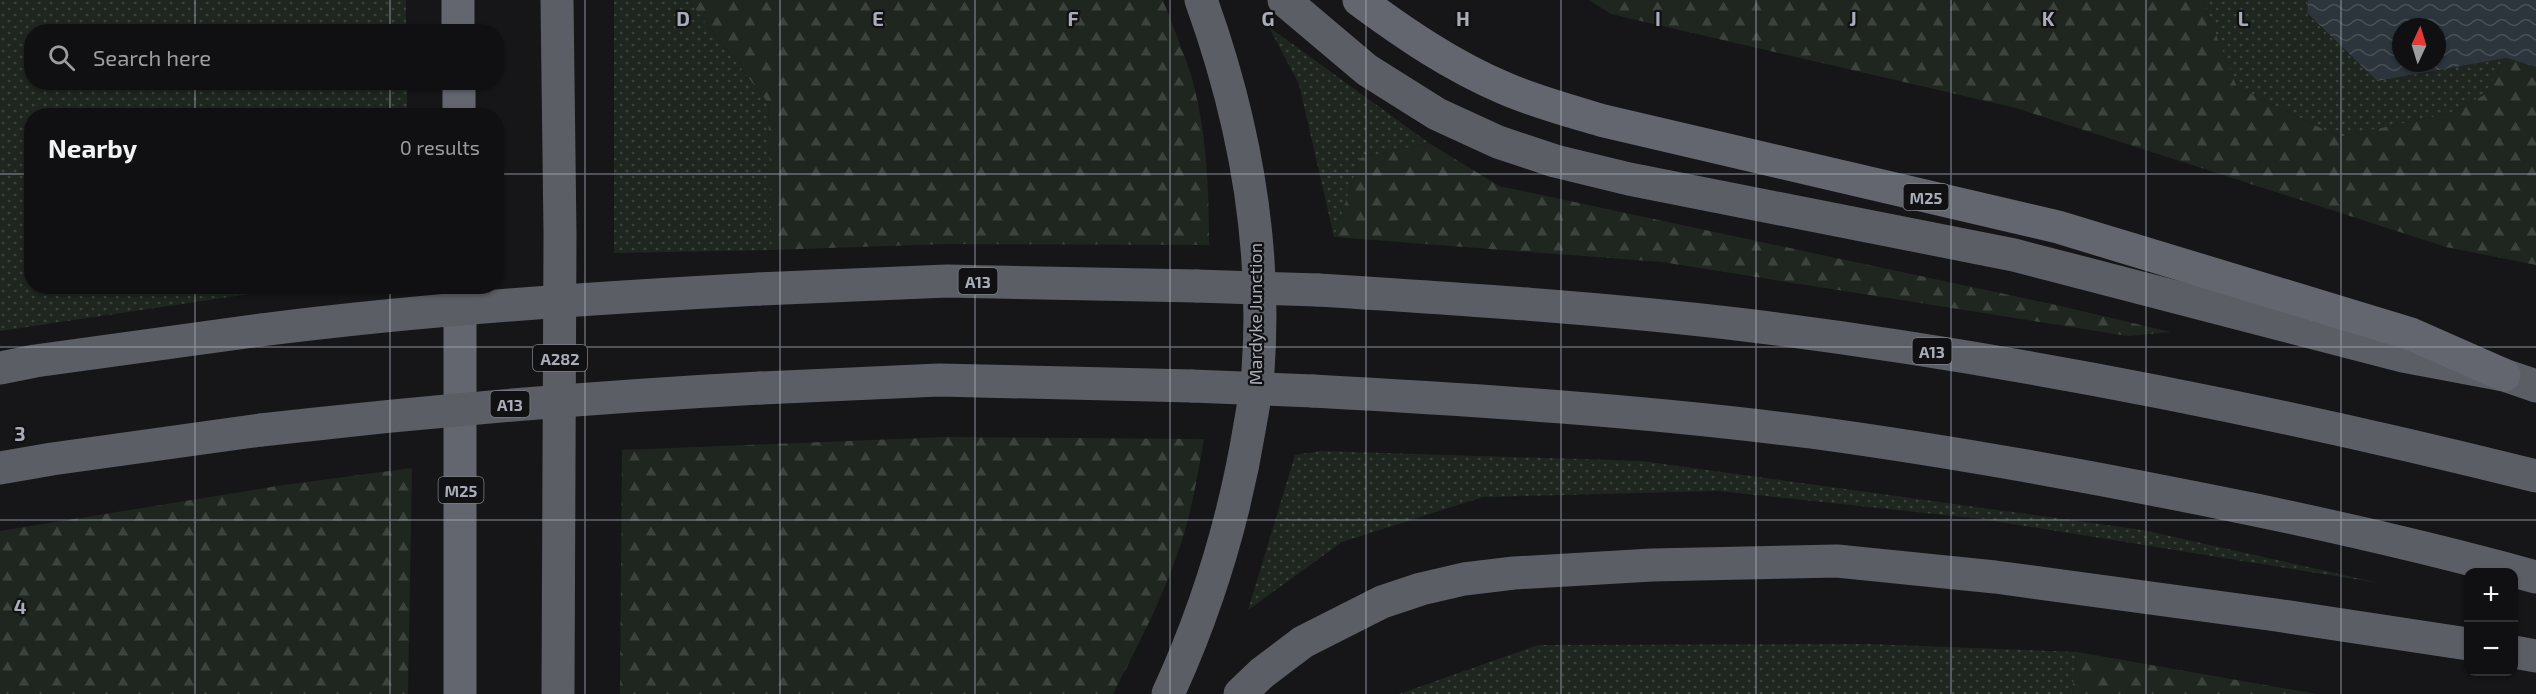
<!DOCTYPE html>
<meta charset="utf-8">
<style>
body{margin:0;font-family:"Exo 2",sans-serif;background:#19191b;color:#f1f3f6}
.controls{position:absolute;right:18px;bottom:18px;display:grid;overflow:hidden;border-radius:12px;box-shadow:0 2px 4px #0004}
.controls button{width:54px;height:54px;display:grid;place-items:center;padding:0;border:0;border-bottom:2px solid #303032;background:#101012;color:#f1f3f6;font:30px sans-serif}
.compass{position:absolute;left:2392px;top:18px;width:54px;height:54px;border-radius:50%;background:#101012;box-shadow:0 2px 4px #0004;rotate:4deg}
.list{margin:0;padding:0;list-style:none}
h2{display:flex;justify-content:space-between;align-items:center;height:78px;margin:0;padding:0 24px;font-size:26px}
h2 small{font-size:20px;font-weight:400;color:#9c9d9f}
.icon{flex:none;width:33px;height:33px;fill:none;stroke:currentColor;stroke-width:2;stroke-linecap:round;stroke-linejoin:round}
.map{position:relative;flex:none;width:2536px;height:694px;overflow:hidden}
.search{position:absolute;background:#101012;box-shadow:0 2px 4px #0004;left:24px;top:24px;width:480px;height:66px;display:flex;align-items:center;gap:15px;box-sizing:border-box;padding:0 21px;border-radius:24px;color:#9c9d9f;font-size:22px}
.panel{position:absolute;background:#101012;box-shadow:0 2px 4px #0004;left:24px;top:108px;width:480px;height:186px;border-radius:24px}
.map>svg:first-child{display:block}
.grass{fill:url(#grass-dots)}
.forest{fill:url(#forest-firs)}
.water{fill:url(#water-waves);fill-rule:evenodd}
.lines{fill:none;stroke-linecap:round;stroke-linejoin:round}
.trunk{stroke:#5b5e65;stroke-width:33}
.motorway{stroke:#63666e;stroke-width:33}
.trunk-bridge{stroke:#5b5e65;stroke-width:33}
.grid{fill:none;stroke:#a8adb8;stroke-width:1.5;stroke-opacity:0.55}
.labels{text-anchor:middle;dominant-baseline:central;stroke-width:4.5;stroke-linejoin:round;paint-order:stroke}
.shield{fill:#111113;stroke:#7b7e86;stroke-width:1.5}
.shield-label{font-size:16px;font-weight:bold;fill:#a8adb8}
.street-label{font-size:18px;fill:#a8adb8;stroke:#111113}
.grid-label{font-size:20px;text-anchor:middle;font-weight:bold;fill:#a8adb8;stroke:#111113;stroke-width:4.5;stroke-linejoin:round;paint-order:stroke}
</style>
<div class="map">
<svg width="2536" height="694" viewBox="0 0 2536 694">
<defs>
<pattern id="grass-dots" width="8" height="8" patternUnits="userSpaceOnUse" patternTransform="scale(1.5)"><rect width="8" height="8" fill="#1e261f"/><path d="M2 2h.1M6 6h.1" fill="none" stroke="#3c433d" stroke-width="1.8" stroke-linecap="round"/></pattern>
<pattern id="forest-firs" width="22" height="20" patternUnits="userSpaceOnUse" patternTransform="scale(1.5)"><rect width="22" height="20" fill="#1e261f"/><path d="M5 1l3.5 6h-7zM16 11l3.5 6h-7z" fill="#3c433d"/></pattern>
<pattern id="water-waves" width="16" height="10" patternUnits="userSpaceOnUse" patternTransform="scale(1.5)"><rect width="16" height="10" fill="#2c353c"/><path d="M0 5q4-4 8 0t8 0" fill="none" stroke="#485056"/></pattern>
</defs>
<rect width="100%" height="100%" fill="#161618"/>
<g class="grass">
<polygon points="0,0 406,0 406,31 32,32 32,82 407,83 407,115 32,116 32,286 296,287 0,331"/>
<polygon points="614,0 688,0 768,103 772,250 614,253"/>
<polygon points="2202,0 2308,0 2307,14 2377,81 2506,58 2484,95 2451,113 2339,137 2237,87"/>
<polygon points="1269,27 1429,143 1360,158 1334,237 1299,84"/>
<polygon points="1321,451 1642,461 2143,530 2379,583 1982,519 1718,491 1483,497 1342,542 1248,610 1295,455"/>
<polygon points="1868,644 2077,652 2072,694 1399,694 1538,645"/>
</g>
<g class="forest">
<path d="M688,0H1163C1173,27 1185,54 1193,82C1207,136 1209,190 1209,245L945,244L772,250L768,103Z"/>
<polygon points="1589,0 2202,0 2237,87 2339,137 2451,113 2484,95 2506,58 2536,67 2536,265 2446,247 2016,108 1611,14"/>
<polygon points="1429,143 1499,186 2056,305 2171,332 2128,336 1662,262 1334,237 1360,158"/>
<path d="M946,437L1204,439C1200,462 1196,485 1191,507C1176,573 1144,634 1113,694H620L622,450Z"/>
<polygon points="412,468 408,694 0,694 0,531 284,485"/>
<polygon points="2077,652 2300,691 2317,694 2072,694"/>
</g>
<path class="water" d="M2308,0H2536V67L2506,58L2377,81L2307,13ZM2401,27H2437V63H2401Z"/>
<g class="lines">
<g class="trunk">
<polyline points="557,0 560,234 558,694"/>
<polyline points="1284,0 1367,70 1437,114 1498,142 1555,161 1629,179 2014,255 2403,356 2504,375 2536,386"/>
<polyline points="759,289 947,281 1197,286"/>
<path d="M1318,290C1461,299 1603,308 1745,325C2012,358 2275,411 2536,476"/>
<polyline points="0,368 35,361 261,330"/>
<polyline points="760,388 939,380 1192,386"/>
<path d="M1313,391C1479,400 1646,411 1810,432C1958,452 2105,479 2251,509C2347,529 2442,551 2536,577"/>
<polyline points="0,468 52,459 261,430"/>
<polyline points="2514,652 2536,656"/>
<path d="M1168,694C1207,609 1235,517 1250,425C1253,407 1257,389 1258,371C1267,244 1244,119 1201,0"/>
<polyline points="1240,694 1262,673 1303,642 1382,602 1421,589 1464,579 1514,573 1652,565 1837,561 1995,577 2276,615 2468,644"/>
</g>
<g class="motorway">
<polyline points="458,0 458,32"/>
<path d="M1359,0C1405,34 1452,66 1504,88C1536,102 1570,111 1604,121L2058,227L2411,334L2504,375"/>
<polyline points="459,82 459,116"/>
<polyline points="460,694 460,286"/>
</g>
<g class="trunk-bridge">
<polyline points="1197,286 1318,290"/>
<path d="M261,330C426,309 593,298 759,289"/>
<polyline points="1192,386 1313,391"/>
<path d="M261,430C427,411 593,397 760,388"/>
</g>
</g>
<path class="grid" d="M195,0V32M390,0V32M585,0V694M780,0V694M975,0V694M1170,0V694M1366,0V694M1561,0V694M1756,0V694M1951,0V694M2146,0V694M2341,0V694M195,82V116M390,82V116M0,174H32M496,174H2536M195,286V694M390,286V694M0,347H2536M0,520H2536"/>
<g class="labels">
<g class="shield">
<rect x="1903.5" y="184" width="45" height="26" rx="4.5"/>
<rect x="958.5" y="268" width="39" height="26" rx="4.5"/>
<rect x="1912.5" y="338" width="39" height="26" rx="4.5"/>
<rect x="533" y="345" width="54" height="26" rx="4.5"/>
<rect x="490.5" y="391" width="39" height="26" rx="4.5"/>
<rect x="438.5" y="477" width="45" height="26" rx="4.5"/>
</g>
<g class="shield-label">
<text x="1926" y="197">M25</text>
<text x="978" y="281">A13</text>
<text x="1932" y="351">A13</text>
<text x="560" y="358">A282</text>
<text x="510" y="404">A13</text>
<text x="461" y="490">M25</text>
</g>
<g class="street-label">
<text transform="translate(1255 314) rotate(-90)">Mardyke Junction</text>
</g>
</g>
<g class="grid-label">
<text x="683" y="26">D</text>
<text x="878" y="26">E</text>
<text x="1073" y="26">F</text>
<text x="1268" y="26">G</text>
<text x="1463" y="26">H</text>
<text x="1658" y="26">I</text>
<text x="1853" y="26">J</text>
<text x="2048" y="26">K</text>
<text x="2243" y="26">L</text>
<text x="20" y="441">3</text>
<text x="20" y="614">4</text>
</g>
</svg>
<div class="controls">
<button>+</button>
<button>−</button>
</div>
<svg class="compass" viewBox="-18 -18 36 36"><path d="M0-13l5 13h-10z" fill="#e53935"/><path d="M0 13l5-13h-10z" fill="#9c9d9f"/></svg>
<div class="search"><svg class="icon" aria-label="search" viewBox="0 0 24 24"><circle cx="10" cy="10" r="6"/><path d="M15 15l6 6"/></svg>Search here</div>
<section class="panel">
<h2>Nearby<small>0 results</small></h2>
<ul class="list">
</ul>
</section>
</div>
